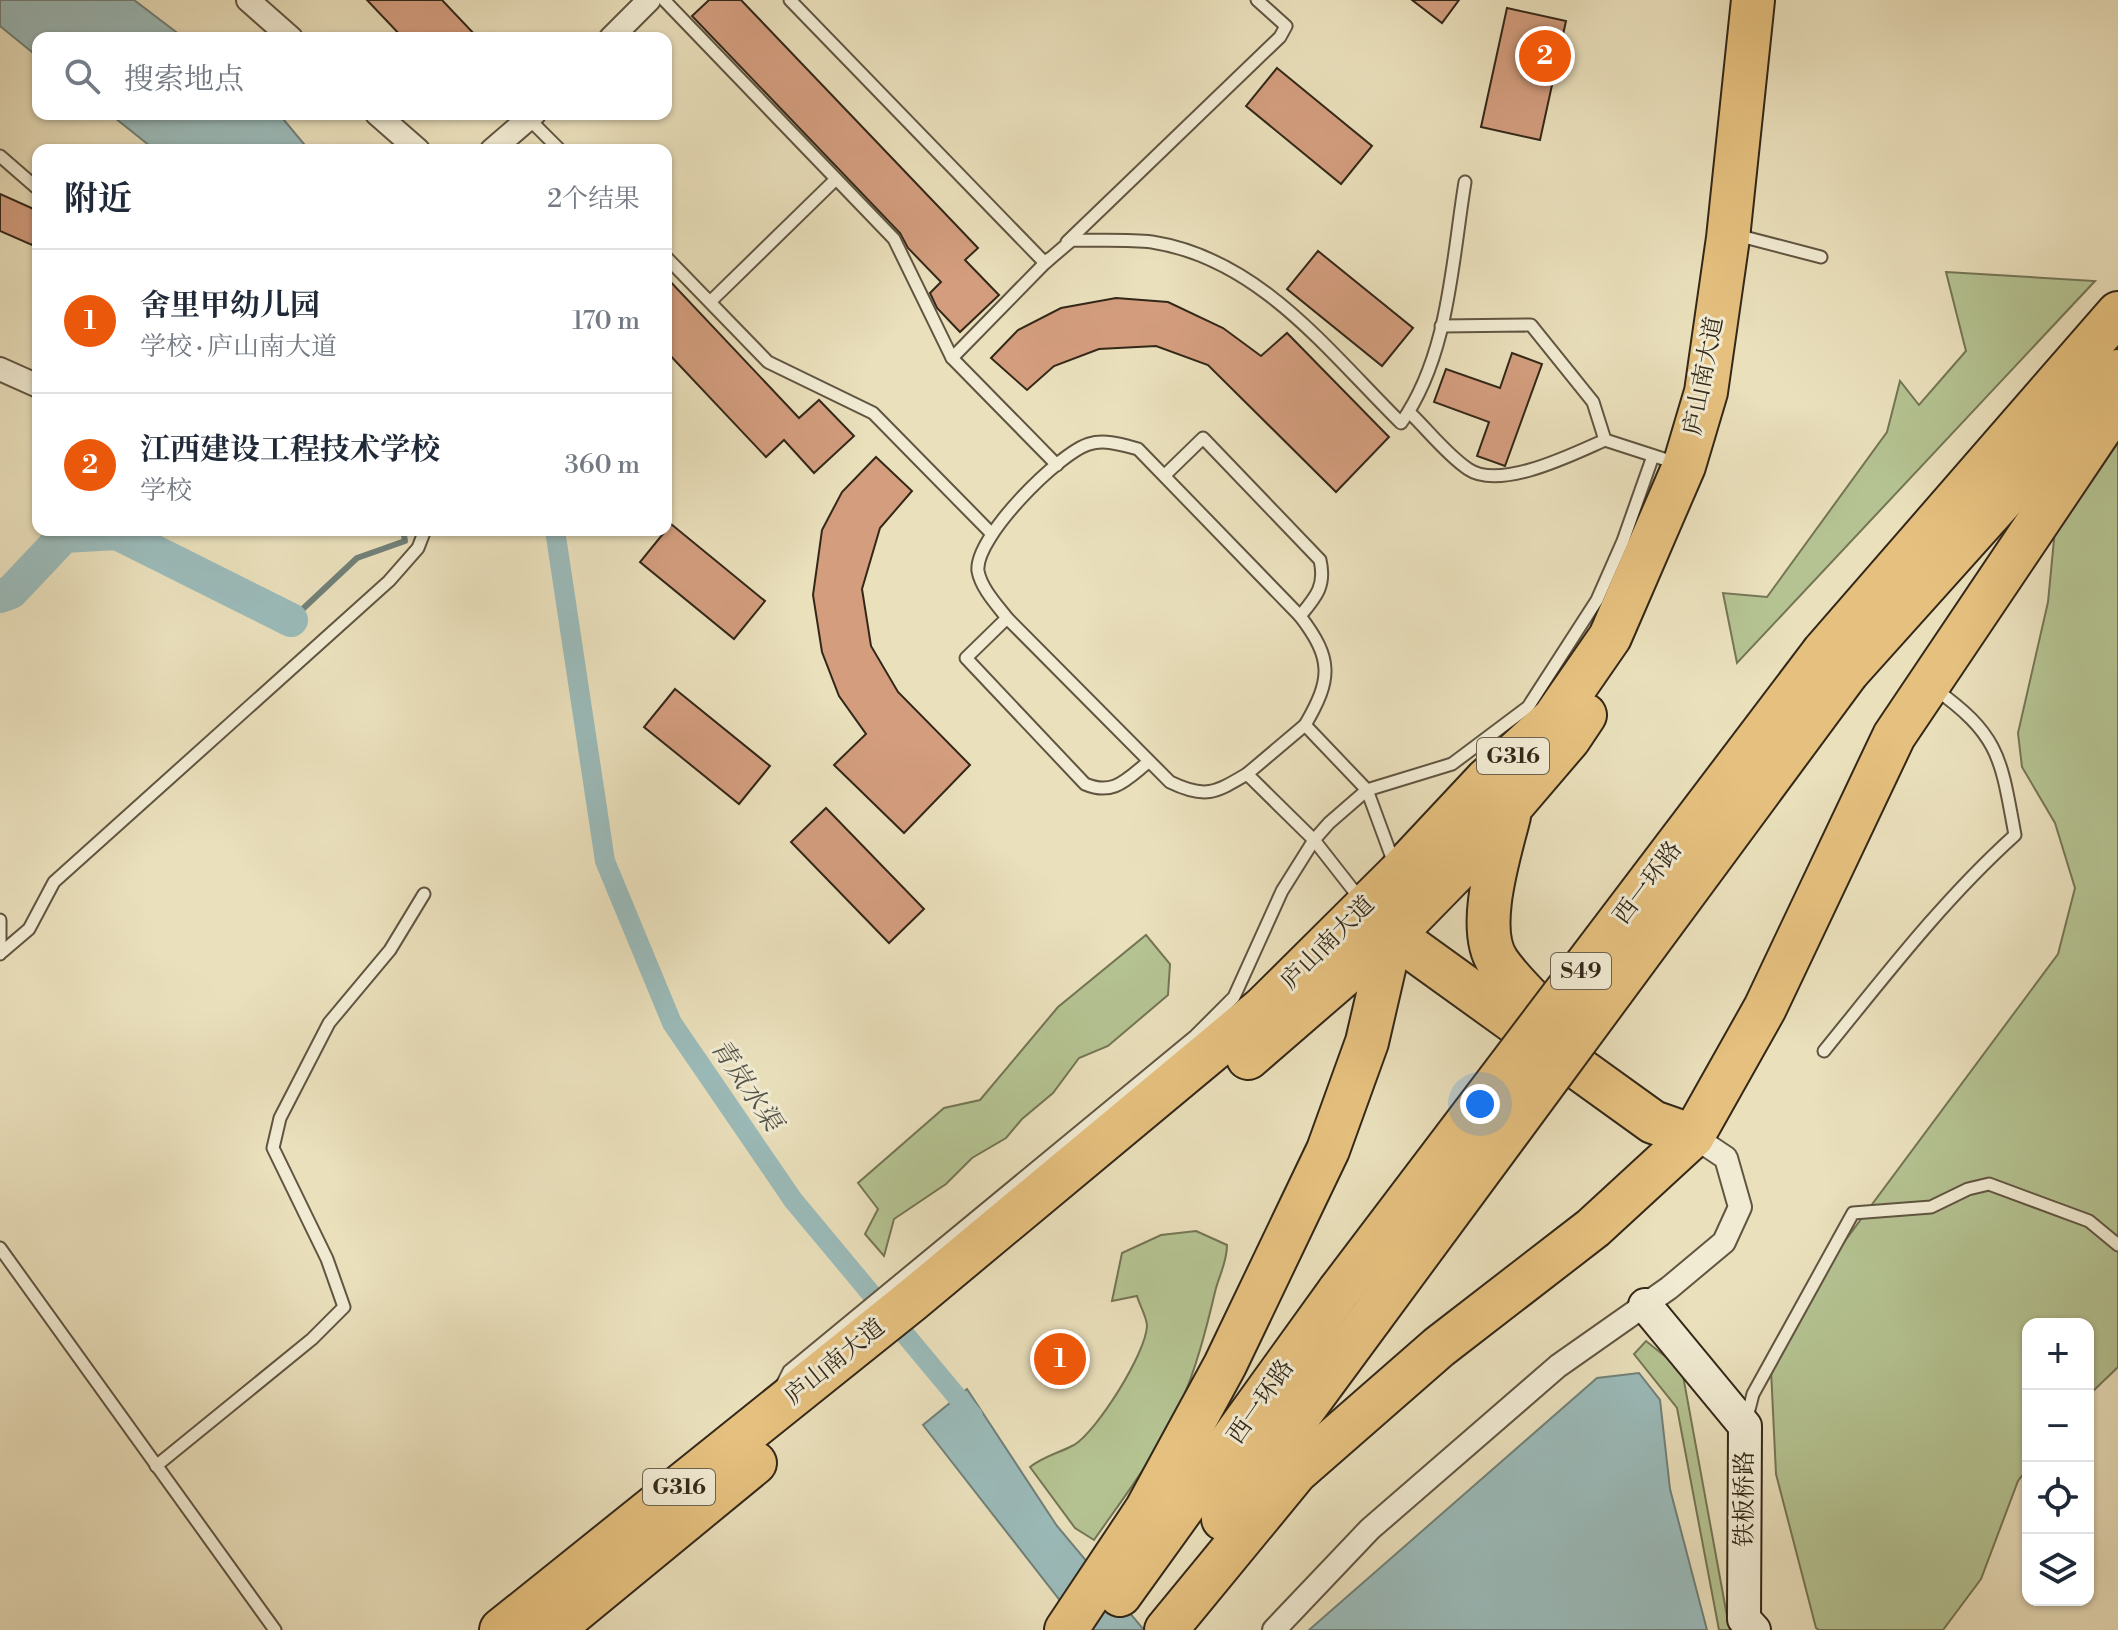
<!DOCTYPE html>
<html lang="zh">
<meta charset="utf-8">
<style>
body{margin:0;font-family:"Libre Bodoni","Noto Serif SC",serif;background:#f2f2f3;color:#1f2937}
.controls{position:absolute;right:24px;bottom:24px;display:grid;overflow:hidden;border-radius:16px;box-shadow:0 2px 6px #0004}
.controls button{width:72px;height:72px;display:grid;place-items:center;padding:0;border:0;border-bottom:2px solid #e0e1e3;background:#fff;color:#1f2937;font:40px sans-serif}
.you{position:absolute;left:1480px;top:1104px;width:28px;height:28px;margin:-20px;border:6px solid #fff;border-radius:50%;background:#1a73e8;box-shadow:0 0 0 12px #1a73e833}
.badge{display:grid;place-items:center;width:52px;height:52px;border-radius:50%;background:#ea580c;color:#fff;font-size:26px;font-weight:700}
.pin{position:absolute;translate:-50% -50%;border:4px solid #fff;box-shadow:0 2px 8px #0006}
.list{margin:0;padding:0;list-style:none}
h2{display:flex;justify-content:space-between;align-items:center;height:104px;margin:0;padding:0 32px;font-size:34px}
h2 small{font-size:26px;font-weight:400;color:#747a83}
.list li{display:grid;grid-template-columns:52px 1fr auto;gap:24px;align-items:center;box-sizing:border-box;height:144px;padding:0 32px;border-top:2px solid #e0e1e3}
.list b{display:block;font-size:30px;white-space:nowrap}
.list p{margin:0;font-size:26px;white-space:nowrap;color:#747a83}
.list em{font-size:26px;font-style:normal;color:#747a83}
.icon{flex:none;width:44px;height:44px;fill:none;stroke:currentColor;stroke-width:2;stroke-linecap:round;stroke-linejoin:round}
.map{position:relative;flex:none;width:2118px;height:1630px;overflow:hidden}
.search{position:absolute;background:#fff;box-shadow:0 2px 6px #0004;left:32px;top:32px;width:640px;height:88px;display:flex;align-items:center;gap:20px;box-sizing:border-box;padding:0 28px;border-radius:16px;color:#747a83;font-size:30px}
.panel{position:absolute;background:#fff;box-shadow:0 2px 6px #0004;left:32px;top:144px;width:640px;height:392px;border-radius:16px}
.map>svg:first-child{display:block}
.green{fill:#b5c392;stroke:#747555;stroke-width:2}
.water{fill:#9bbbba;stroke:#718079;stroke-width:2}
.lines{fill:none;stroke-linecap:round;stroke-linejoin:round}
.stream{stroke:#718079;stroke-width:6}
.canal{stroke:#9bbbba;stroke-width:20}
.river{stroke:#9bbbba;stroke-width:34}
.building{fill:#d39d7e;stroke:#332718;stroke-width:2}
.lane-casing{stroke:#615541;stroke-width:15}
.street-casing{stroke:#615541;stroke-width:26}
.secondary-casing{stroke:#332718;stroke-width:36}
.highway-casing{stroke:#332718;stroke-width:46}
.lane{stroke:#f1ebd3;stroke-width:11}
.street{stroke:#f1ebd3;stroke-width:22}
.secondary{stroke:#f1ebd3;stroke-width:32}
.highway{stroke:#e5c07e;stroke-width:42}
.highway-bridge-casing{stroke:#332718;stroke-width:46;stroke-linecap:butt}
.highway-bridge{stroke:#e5c07e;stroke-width:42}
.labels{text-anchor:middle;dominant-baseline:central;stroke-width:6;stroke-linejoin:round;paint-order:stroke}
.shield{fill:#f1ebd3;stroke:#6c6250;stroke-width:2}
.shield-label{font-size:22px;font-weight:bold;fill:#332718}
.street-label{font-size:24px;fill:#332718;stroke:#f1ebd3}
.water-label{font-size:26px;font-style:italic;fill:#525349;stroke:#f1ebd3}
</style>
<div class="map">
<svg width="2118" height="1630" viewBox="0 0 2118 1630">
<rect width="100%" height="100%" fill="#eae0bc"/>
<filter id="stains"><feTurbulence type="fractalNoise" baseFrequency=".0025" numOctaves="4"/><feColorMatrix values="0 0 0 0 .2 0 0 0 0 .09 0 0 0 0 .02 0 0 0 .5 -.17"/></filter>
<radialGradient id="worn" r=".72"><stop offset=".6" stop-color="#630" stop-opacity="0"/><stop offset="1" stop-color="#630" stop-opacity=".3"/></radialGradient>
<g class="green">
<polygon points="1946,272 2095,281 1737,663 1723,593 1767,597 1887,432 1900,381 1919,405 1966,351"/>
<polygon points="2118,415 2118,1367 2088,1396 2088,1324 2028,1324 2028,1468 2018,1481 1981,1579 1943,1630 1819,1630 1816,1628 1776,1474 1771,1370 1798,1304 2058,954 2075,888 2055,823 2022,767 2018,733 2048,602 2058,498"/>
<polygon points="1146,935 1170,964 1168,995 1108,1046 1079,1058 1053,1093 1022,1119 1006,1138 972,1158 946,1184 894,1219 884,1256 865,1234 878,1209 858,1183 944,1108 980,1100 1058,1007"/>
<path d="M1196,1231L1227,1245C1227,1263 1219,1275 1215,1292C1206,1330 1196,1369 1180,1405C1158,1453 1124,1497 1094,1540L1075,1528L1030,1467C1044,1456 1059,1453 1074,1445C1097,1431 1146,1353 1147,1326C1147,1317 1139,1304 1137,1296L1112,1301L1122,1253L1161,1235Z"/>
<polygon points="1646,1341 1682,1370 1727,1616 1738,1630 1719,1630 1677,1408 1634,1354"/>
</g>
<g class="water">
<polygon points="0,0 134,0 184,38 38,38 38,57 0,26"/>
<polygon points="110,114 279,114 309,150 155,150"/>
<polygon points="1639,1373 1660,1400 1670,1489 1707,1630 1309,1630 1597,1378"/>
<polygon points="967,1389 1057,1526 1144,1630 1083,1630 923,1425"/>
</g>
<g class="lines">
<polyline class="stream" points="291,620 357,558 405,541 403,530"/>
<polyline class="canal" points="555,530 605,861 672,1023 793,1200 973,1416"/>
<polyline class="river" points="0,596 11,592 64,536 117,533 291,620"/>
</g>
<g class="building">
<polygon points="367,0 442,0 478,38 403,38"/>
<polygon points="709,0 741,0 978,248 965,260 999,295 960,332 937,308 930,293 941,282 908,248 900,233 692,16"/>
<polygon points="1412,0 1459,0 1442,23"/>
<polygon points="1507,8 1566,21 1540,140 1481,127"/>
<polygon points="1277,68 1372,146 1341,184 1246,106"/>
<polygon points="0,194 38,211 38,231 32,245 0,231"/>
<polygon points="1318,251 1413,328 1382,366 1287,289"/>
<polygon points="666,277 799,418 819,400 854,436 814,473 784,440 766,457 666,351"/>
<polygon points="1116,298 1168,302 1223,328 1261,356 1287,333 1389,437 1336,492 1208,365 1156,346 1099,349 1054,366 1027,390 991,358 1018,330 1061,308"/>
<polygon points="1512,353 1542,364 1505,466 1477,456 1489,422 1434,402 1446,369 1500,388"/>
<polygon points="876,457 912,491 880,528 862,589 871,646 898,692 970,765 904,833 834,765 866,734 839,696 822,652 813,595 822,530 842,492"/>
<polygon points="671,524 765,601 734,639 640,562"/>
<polygon points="675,689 770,766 739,804 644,727"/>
<polygon points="826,808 924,909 889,943 791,842"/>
</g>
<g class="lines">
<g class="lane-casing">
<g id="lane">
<polyline points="664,0 894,239 952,358 1057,465"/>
<polyline points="790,0 1045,263 1049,259"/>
<polyline points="529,119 560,150"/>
<polyline points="0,156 38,189"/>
<polyline points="1748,238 1821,257"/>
<polyline points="1067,242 1280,37 1286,26 1257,0"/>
<polyline points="666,257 768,362 873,413 992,534"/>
<polyline points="711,301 836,179"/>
<polyline points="1441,326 1531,325 1593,402 1605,440 1676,463"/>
<path d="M952,358L1045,263L1072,240C1098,241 1126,239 1152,242C1260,259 1328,351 1401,423C1449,356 1452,261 1465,182"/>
<path d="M1409,412C1428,430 1446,454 1468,469C1500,491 1573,454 1605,440"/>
<path d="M1165,475L1203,438L1320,560C1326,586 1316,597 1300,616"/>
<path d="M1007,618L966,658L1085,784C1113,796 1126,780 1147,763"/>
<polyline points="1247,774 1305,725"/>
<path d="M1361,900L1314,840L1247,774C1215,793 1205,799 1170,782L1007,618C997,605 981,588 978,571C974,538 1059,453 1089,444C1105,439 1123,445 1138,449L1300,616C1333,659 1332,679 1305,725L1367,790L1395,866"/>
<polyline points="0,920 0,954"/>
<polyline points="2,952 29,929 54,882 389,581 418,548 425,530"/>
<path d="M1824,1051C1885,976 1943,900 2015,835C2001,760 2001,736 1935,689"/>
<polyline points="0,1248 275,1630"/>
<polyline points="783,1383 789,1371 1195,1036 1234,997 1282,891 1314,840 1329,823 1367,790 1452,764 1528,707 1597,600 1623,541 1653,456"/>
<polyline points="1746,1421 1753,1394 1853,1213 1931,1207 1968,1189 1989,1184 2089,1221 2118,1245"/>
<polyline points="156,1466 312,1339 344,1307 327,1259 273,1148 280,1118 329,1023 390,950 424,894"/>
</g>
</g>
<g class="street-casing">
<g id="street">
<polyline points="248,0 291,38"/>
<polyline points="611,38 649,0"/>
<polyline points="377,114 418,150"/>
<polyline points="492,150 534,114"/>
<polyline points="0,369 38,386"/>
<polyline points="1274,1630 1370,1529 1558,1366 1669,1288 1724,1242 1740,1207 1726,1158 1693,1136"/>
</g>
</g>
<g class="secondary-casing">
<polyline id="secondary" points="1645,1305 1745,1426 1744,1619 1754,1630"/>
</g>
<g class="highway-casing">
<g id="highway">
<polyline points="1824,651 2118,313"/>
<polyline points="1847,673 2118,371"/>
<path d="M1509,816C1500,853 1475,928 1498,962C1511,981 1529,997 1544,1014"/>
<polyline points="1374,915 1392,934 1653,1122 1693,1136"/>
<polyline points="1248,1058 1411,917 1457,870 1569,739 1585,715"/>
<polyline points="1223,1519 1371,1318"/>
<polyline points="1120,1595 1339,1291"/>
<polyline points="501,1630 911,1301 1263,1008 1398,874 1486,780 1554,718 1610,637 1684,466 1706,392 1728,238 1753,0"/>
<polyline points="552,1630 755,1463"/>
<polyline points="1066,1630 1146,1510 1225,1365 1328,1150 1367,1042 1392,934"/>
<polyline points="1166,1630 1296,1472 1439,1347 1593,1228 1693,1136 1765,1008 1894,736 2118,403"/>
</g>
</g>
<use href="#lane" class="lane"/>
<use href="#street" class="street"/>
<use href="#secondary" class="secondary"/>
<use href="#highway" class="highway"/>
<g class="highway-bridge-casing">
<g id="highway-bridge">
<polyline points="1339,1291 1824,651"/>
<polyline points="1371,1318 1847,673"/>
</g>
</g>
<use href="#highway-bridge" class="highway-bridge"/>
</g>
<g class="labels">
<g class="shield">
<rect x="1477" y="738" width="72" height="36" rx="6"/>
<rect x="1551" y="953" width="60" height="36" rx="6"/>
<rect x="643" y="1469" width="72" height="36" rx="6"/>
</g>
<g class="shield-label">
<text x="1513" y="756">G316</text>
<text x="1581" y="971">S49</text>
<text x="679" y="1487">G316</text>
</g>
<g class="street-label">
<text transform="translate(1704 376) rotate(-79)">庐山南大道</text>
<text transform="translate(1648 883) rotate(-53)">西一环路</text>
<text transform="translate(1328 943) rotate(-45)">庐山南大道</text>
<text transform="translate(835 1362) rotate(-39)">庐山南大道</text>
<text transform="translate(1261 1402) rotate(-55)">西一环路</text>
<text transform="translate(1745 1499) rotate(-90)">铁板桥路</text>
</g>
<g class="water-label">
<text transform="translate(746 1085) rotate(56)">青岚水渠</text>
</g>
</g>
<rect width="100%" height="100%" filter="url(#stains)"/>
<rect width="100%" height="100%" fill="url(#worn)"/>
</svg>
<div class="controls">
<button>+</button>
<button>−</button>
<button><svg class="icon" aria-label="locate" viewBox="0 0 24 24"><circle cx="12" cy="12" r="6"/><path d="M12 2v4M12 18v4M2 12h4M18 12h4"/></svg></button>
<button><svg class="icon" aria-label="layers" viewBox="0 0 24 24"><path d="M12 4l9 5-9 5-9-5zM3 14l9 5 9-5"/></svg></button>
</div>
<div class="you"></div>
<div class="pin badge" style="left:1060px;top:1359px">1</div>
<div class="pin badge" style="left:1545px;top:56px">2</div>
<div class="search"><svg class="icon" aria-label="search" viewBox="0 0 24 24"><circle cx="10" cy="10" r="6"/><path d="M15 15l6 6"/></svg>搜索地点</div>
<section class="panel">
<h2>附近<small>2个结果</small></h2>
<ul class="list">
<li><span class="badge">1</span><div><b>舍里甲幼儿园</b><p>学校 · 庐山南大道</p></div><em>170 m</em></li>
<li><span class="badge">2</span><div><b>江西建设工程技术学校</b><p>学校</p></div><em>360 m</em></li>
</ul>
</section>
</div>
